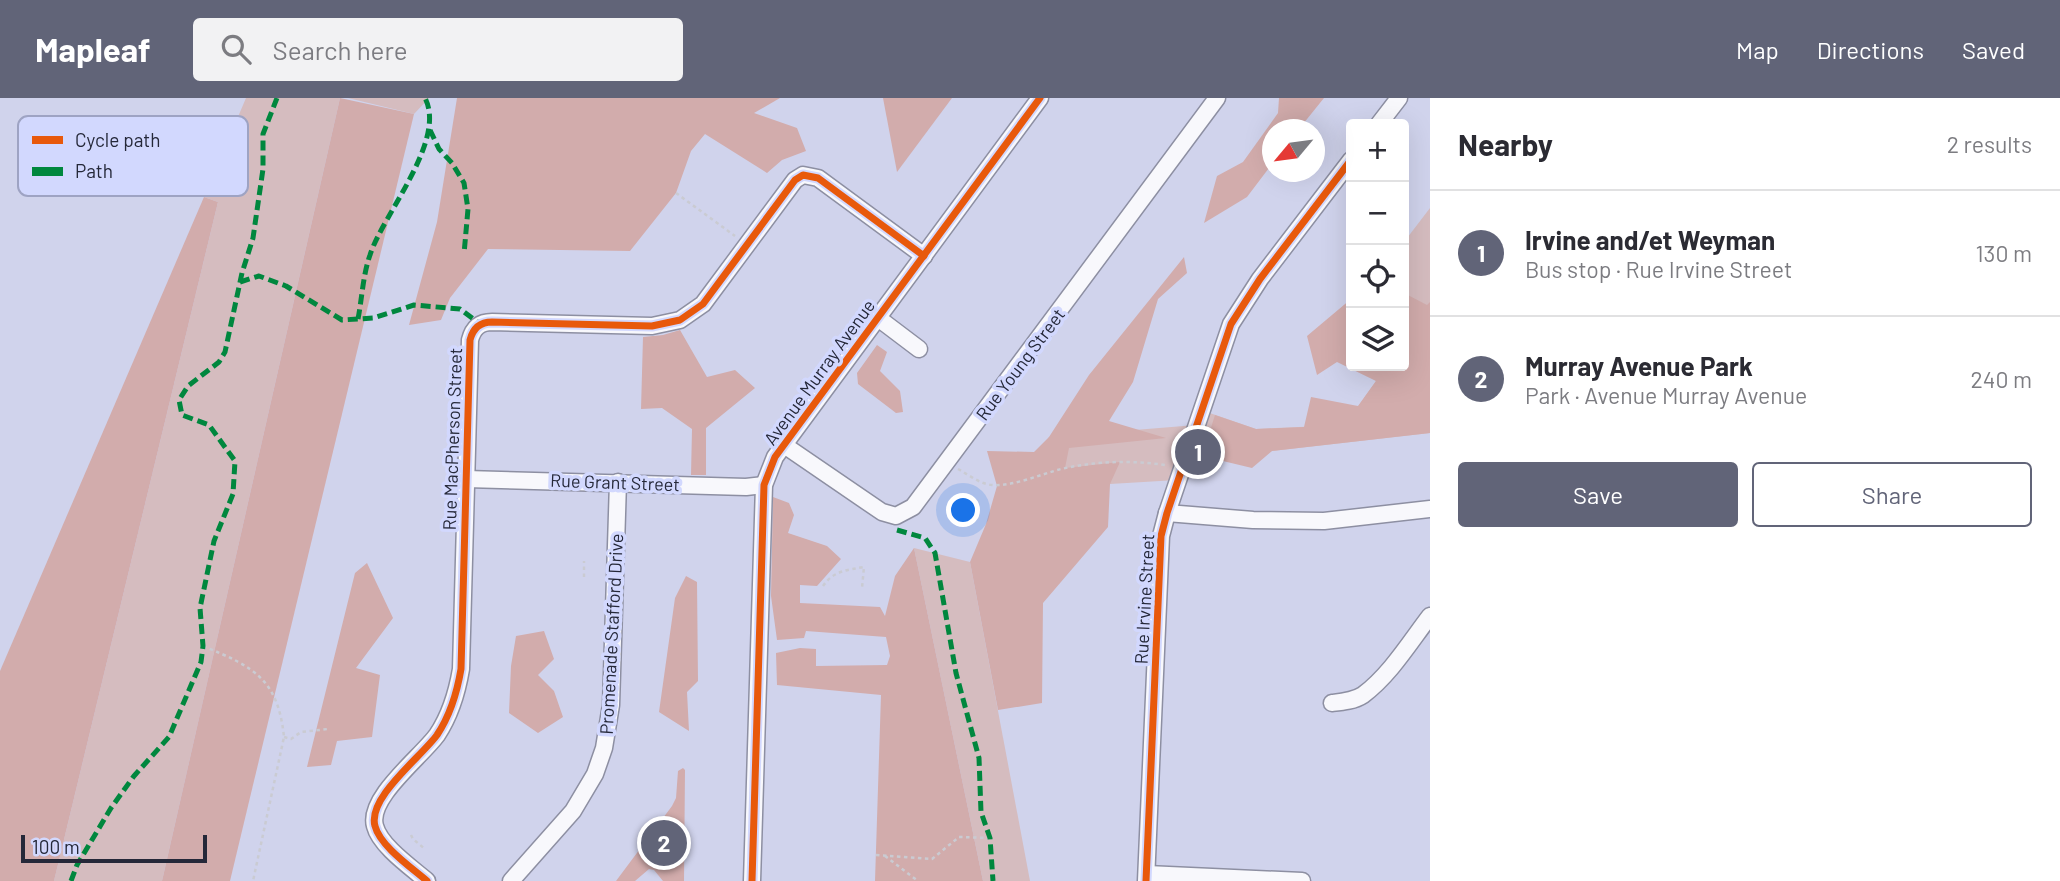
<!DOCTYPE html>
<meta charset="utf-8">
<style>
body{margin:0;font-family:Barlow,sans-serif;background:#f2f2f3;color:#2b2b33}
.controls{position:absolute;right:21px;top:21px;display:grid;overflow:hidden;border-radius:7px;box-shadow:0 7px 28px #0002}
.controls button{width:63px;height:63px;display:grid;place-items:center;padding:0;border:0;border-bottom:2px solid #e1e1e2;background:#fff;color:#2b2b33;font:35px sans-serif}
.compass{position:absolute;left:1262px;top:21px;width:63px;height:63px;border-radius:50%;background:#fff;box-shadow:0 7px 28px #0002;rotate:241deg}
.scale{position:absolute;left:21px;bottom:18px;width:186px;box-sizing:border-box;padding-left:7px;border:4px solid #252839;border-top:0;font-size:19px;line-height:24px;white-space:nowrap;color:#252839;-webkit-text-stroke:5px #d2d8fe;paint-order:stroke}
.you{position:absolute;left:964px;top:413px;width:24px;height:24px;margin:-18px;border:5px solid #fff;border-radius:50%;background:#1a73e8;box-shadow:0 0 0 10px #1a73e833}
.badge{display:grid;place-items:center;width:46px;height:46px;border-radius:50%;background:#616478;color:#fff;font-size:23px;font-weight:700}
.pin{position:absolute;translate:-50% -50%;border:4px solid #fff;box-shadow:0 2px 7px #0006}
.list{margin:0;padding:0;list-style:none}
h2{display:flex;justify-content:space-between;align-items:center;height:91px;margin:0;padding:0 28px;font-size:30px}
h2 small{font-size:23px;font-weight:400;color:#7c7c81}
.list li{display:grid;grid-template-columns:46px 1fr auto;gap:21px;align-items:center;box-sizing:border-box;height:126px;padding:0 28px;border-top:2px solid #e1e1e2}
.list b{display:block;font-size:26px;white-space:nowrap}
.list p{margin:0;font-size:23px;white-space:nowrap;color:#7c7c81}
.list em{font-size:23px;font-style:normal;color:#7c7c81}
.actions{display:flex;gap:14px;padding:21px 28px}
.actions a{flex:1;padding:16px 0;border:2px solid #616478;border-radius:7px;text-align:center;font-size:24px;color:#616478}
.actions .main{background:#616478;color:#fff}
.icon{flex:none;width:38px;height:38px;fill:none;stroke:currentColor;stroke-width:2;stroke-linecap:round;stroke-linejoin:round}
.map{position:relative;flex:none;width:1430px;height:783px;overflow:hidden}
header{display:flex;align-items:center;gap:42px;box-sizing:border-box;height:98px;padding:0 35px;background:#616478;color:#fff}
header strong{font-size:33px}
nav{display:flex;gap:38px;margin-inline-start:auto;font-size:24px}
.search{width:490px;height:63px;background:#f2f2f3;display:flex;align-items:center;gap:18px;box-sizing:border-box;padding:0 24px;border-radius:7px;color:#7c7c81;font-size:26px}
main{display:flex}
aside{flex:1;background:#fff}
.map>svg:first-child{display:block}
.green{fill:#d5bcbf}
.forest{fill:#d2acac}
.lines{fill:none;stroke-linecap:round;stroke-linejoin:round}
.minor-casing{stroke:#8d8fa2;stroke-width:19}
.path{stroke:#cacbd2;stroke-width:2.5;stroke-dasharray:3.5 3.5;stroke-linecap:butt}
.minor{stroke:#f8f8fc;stroke-width:16}
.quiet{stroke:#00873e;stroke-width:5;stroke-dasharray:10 5;stroke-linecap:butt}
.cycleway-casing{stroke:#d2d8fe;stroke-width:11}
.cycleway{stroke:#e8590c;stroke-width:7}
.labels{text-anchor:middle;dominant-baseline:central;stroke-width:7;stroke-linejoin:round;paint-order:stroke}
.street-label{font-size:18px;fill:#252839;stroke:#d2d8fe}
.key{fill:#d2d8fe;stroke:#9ea3c3;stroke-width:2}
.key-label{font-size:19px;fill:#252839}
</style>
<header>
<strong>Mapleaf</strong>
<div class="search"><svg class="icon" aria-label="search" viewBox="0 0 24 24"><circle cx="10" cy="10" r="6"/><path d="M15 15l6 6"/></svg>Search here</div>
<nav><a>Map</a><a>Directions</a><a>Saved</a></nav>
</header>
<main>
<div class="map">
<svg width="1430" height="783" viewBox="0 0 1430 783">
<rect width="100%" height="100%" fill="#d0d3ec"/>
<g class="green">
<polygon points="246,0 340,0 162,783 54,783 218,104 204,99"/>
<polygon points="348,0 429,0 414,16"/>
<polygon points="1430,110 1430,335 1272,353 1185,360 1177,382 1110,386 1030,373 1049,339 1196,327 1201,312 1256,331 1345,327 1376,283 1356,268 1404,268 1404,144"/>
<polygon points="914,450 970,464 1030,783 983,783"/>
</g>
<g class="forest">
<polygon points="340,0 414,16 230,783 162,783"/>
<polygon points="457,0 780,0 754,15 797,30 806,53 782,62 767,75 705,36 691,53 676,95 630,153 488,151 450,200 441,222 409,227 437,124"/>
<polygon points="883,0 952,0 897,74"/>
<polygon points="1279,0 1324,0 1299,31 1272,32 1272,66 1247,99 1204,125 1217,78 1243,64 1278,15"/>
<polygon points="204,99 218,104 54,783 0,783 0,573"/>
<polygon points="1184,159 1187,175 1158,201 1133,284 1109,323 1166,340 1069,350 1065,370 1120,364 1110,386 1108,429 1043,505 1042,605 998,612 970,464 986,426 997,388 987,353 1034,354 1049,339 1089,277"/>
<polygon points="1404,195 1427,207 1430,204 1430,335 1272,353 1252,370 1202,358 1215,317 1256,331 1304,329 1311,299 1358,308 1376,283 1337,264 1317,277 1307,238 1351,201 1351,268 1404,268"/>
<polygon points="680,232 707,279 735,272 755,290 706,330 706,377 691,377 692,331 662,310 641,311 643,239 663,237"/>
<polygon points="877,247 887,254 880,273 900,293 903,314 896,315 858,286 857,275"/>
<polygon points="773,399 789,405 794,417 788,435 827,448 841,461 817,488 800,487 800,505 880,509 885,518 895,478 914,450 983,783 875,783 881,597 777,587 776,555 800,550 816,551 816,568 887,567 890,558 886,539 806,533 804,540 777,542 771,498"/>
<polygon points="367,465 393,520 356,570 380,577 372,639 337,643 331,667 307,669 355,475"/>
<polygon points="686,478 697,484 698,583 687,594 689,633 659,614 675,500"/>
<polygon points="544,533 554,561 538,577 554,593 563,619 538,635 509,615 511,568 516,538"/>
<polygon points="683,670 685,672 684,783 663,783 654,772 649,771 635,783 616,783 672,708 676,700 678,673"/>
</g>
<g class="lines">
<g class="minor-casing">
<g id="minor">
<polyline points="1379,26 1399,0"/>
<polyline points="878,220 919,251"/>
<polyline points="784,347 882,414 896,418 913,409 1217,0"/>
<polyline points="466,381 746,389 764,387"/>
<polyline points="1167,415 1253,422 1324,423 1430,411"/>
<path d="M1332,605C1342,604 1354,603 1363,597C1390,577 1410,544 1430,518"/>
<polyline points="1147,776 1302,783"/>
<path d="M427,783C412,770 380,748 375,728C367,700 421,659 437,637C451,616 457,595 461,571L470,242C473,230 480,224 492,224L652,228L680,222L703,206L795,82L803,77L818,80L924,158"/>
<polyline points="511,783 573,713 595,676 604,650 611,607 618,384"/>
<polyline points="752,783 764,387 775,359 1040,0"/>
<polyline points="1146,783 1161,438 1167,415 1231,226 1260,181 1351,62"/>
</g>
</g>
<g class="path">
<polyline points="676,95 735,138"/>
<path d="M958,371C969,377 980,386 992,387C1011,389 1042,376 1061,371C1096,363 1130,362 1165,367"/>
<polyline points="584,479 584,463"/>
<path d="M823,488C833,473 847,472 864,469L862,490"/>
<path d="M203,548C254,569 278,581 284,639L253,783"/>
<polyline points="284,639 291,641 301,634 328,631"/>
<polyline points="411,737 413,741 425,751"/>
<polyline points="876,757 932,761 959,739 990,740"/>
<polyline points="885,758 918,783"/>
</g>
<use href="#minor" class="minor"/>
<g class="quiet">
<polyline points="430,32 439,51 452,65 464,85 468,111 464,156"/>
<polyline points="240,184 259,178 286,188 342,222 373,220 414,207 460,211 480,226"/>
<path d="M358,221C362,200 363,177 370,157C383,116 447,43 425,0"/>
<polyline points="897,432 925,440 935,455 956,575 979,660 981,714 990,740 993,783"/>
<polyline points="71,783 77,767 111,710 134,678 169,639 201,564 203,548 200,510 214,443 233,396 235,363 209,327 182,317 179,302 188,288 219,264 225,254 242,175 253,140 263,71 263,36 277,0"/>
</g>
<g class="cycleway-casing">
<g id="cycleway">
<path d="M427,783C412,770 380,748 375,728C367,700 421,659 437,637C451,616 457,595 461,571L470,242C473,230 480,224 492,224L652,228L680,222L703,206L795,82L803,77L818,80L924,158"/>
<polyline points="752,783 764,387 775,359 1040,0"/>
<polyline points="1146,783 1161,438 1167,415 1231,226 1260,181 1351,62"/>
</g>
</g>
<use href="#cycleway" class="cycleway"/>
</g>
<g class="labels">
<g class="street-label">
<text transform="translate(1020 266) rotate(-53)">Rue Young Street</text>
<text transform="translate(819 274) rotate(-54)">Avenue Murray Avenue</text>
<text transform="translate(452 341) rotate(-88)">Rue MacPherson Street</text>
<text transform="translate(615 384) rotate(2)">Rue Grant Street</text>
<text transform="translate(1144 501) rotate(-87)">Rue Irvine Street</text>
<text transform="translate(611 536) rotate(-87)">Promenade Stafford Drive</text>
</g>
</g>
<rect x="18" y="18" width="230" height="80" rx="10" class="key"/>
<rect x="32" y="38" width="31" height="8" fill="#e8590c"/>
<rect x="32" y="69" width="31" height="9" fill="#00873e"/>
<g class="key-label">
<text x="75" y="49">Cycle path</text>
<text x="75" y="80">Path</text>
</g>
</svg>
<div class="controls">
<button>+</button>
<button>−</button>
<button><svg class="icon" aria-label="locate" viewBox="0 0 24 24"><circle cx="12" cy="12" r="6"/><path d="M12 2v4M12 18v4M2 12h4M18 12h4"/></svg></button>
<button><svg class="icon" aria-label="layers" viewBox="0 0 24 24"><path d="M12 4l9 5-9 5-9-5zM3 14l9 5 9-5"/></svg></button>
</div>
<svg class="compass" viewBox="-18 -18 36 36"><path d="M0-13l5 13h-10z" fill="#e53935"/><path d="M0 13l5-13h-10z" fill="#7c7c81"/></svg>
<div class="scale">100 m</div>
<div class="you"></div>
<div class="pin badge" style="left:1198px;top:354px">1</div>
<div class="pin badge" style="left:664px;top:745px">2</div>
</div>
<aside>
<h2>Nearby<small>2 results</small></h2>
<ul class="list">
<li><span class="badge">1</span><div><b>Irvine and/et Weyman</b><p>Bus stop · Rue Irvine Street</p></div><em>130 m</em></li>
<li><span class="badge">2</span><div><b>Murray Avenue Park</b><p>Park · Avenue Murray Avenue</p></div><em>240 m</em></li>
</ul>
<div class="actions"><a class="main">Save</a><a>Share</a></div>
</aside>
</main>
